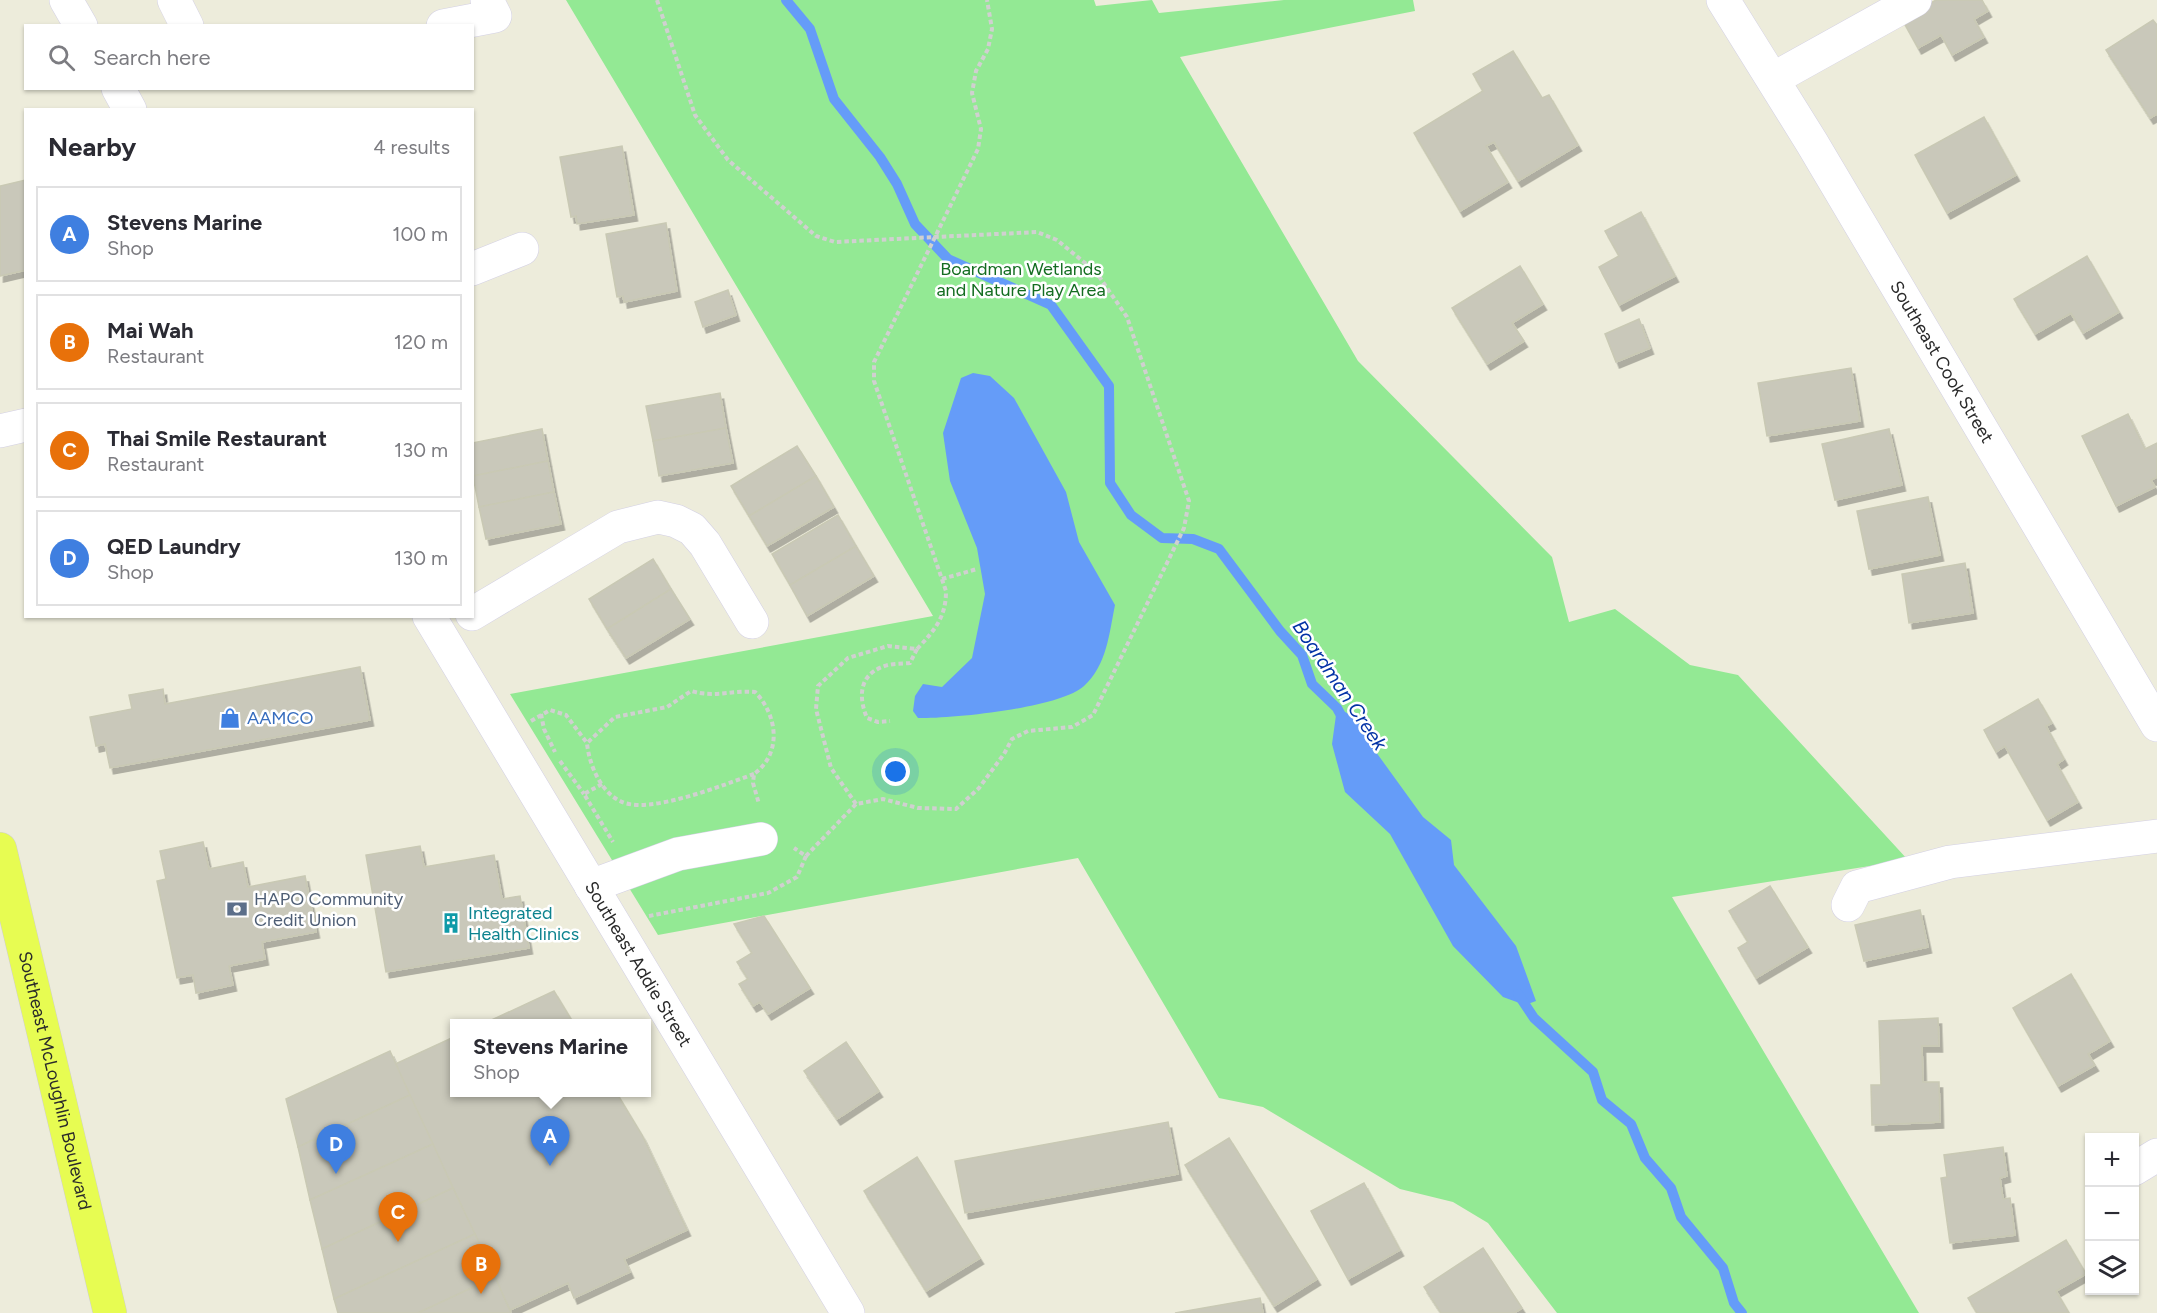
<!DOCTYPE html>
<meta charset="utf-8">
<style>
body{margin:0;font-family:Figtree,sans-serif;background:#f7f7f7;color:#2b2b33}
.controls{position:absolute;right:18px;bottom:18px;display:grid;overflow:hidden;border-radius:0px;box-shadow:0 2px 4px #0004}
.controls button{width:54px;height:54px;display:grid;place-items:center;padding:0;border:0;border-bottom:2px solid #e1e1e2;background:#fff;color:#2b2b33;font:30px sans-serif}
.you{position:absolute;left:896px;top:772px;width:21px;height:21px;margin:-15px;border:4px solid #fff;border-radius:50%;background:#1a73e8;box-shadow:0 0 0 9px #1a73e833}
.badge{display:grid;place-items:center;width:39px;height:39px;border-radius:50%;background:#1a73e8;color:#fff;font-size:20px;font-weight:700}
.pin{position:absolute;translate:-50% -50px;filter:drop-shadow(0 2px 3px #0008)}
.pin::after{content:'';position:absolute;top:32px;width:21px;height:18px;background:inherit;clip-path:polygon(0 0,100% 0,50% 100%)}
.popup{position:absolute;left:450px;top:1019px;width:201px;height:78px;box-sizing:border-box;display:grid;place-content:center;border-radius:0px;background:#fff;filter:drop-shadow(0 2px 4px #0005);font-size:20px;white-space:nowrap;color:#7c7c81}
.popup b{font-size:22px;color:#2b2b33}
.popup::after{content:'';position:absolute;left:50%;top:100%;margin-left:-12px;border:12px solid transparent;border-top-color:#fff}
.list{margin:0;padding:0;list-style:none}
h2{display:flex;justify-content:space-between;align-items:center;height:78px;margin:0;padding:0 24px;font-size:26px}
h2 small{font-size:20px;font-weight:400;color:#7c7c81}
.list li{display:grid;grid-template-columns:39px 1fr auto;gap:18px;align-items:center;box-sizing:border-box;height:96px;margin:0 12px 12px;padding:0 12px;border:2px solid #e1e1e2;border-radius:0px}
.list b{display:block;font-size:22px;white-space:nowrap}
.list p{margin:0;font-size:20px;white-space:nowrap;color:#7c7c81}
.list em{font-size:20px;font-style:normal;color:#7c7c81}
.icon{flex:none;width:33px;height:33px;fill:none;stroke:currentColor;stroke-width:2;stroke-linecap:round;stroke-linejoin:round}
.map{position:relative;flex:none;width:2157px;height:1313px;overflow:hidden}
.search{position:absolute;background:#fff;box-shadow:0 2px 4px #0004;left:24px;top:24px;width:450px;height:66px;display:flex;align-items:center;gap:15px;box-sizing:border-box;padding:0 21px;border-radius:0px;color:#7c7c81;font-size:22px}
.panel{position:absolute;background:#fff;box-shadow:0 2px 4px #0004;left:24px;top:108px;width:450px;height:510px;border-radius:0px}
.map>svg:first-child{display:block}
.green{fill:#93e994}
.water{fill:#659cf8}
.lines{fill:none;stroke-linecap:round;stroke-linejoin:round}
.stream{stroke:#659cf8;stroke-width:10}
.building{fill:#c9c8ba;stroke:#c9c9b4;stroke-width:1.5;filter:url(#shadow)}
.minor-casing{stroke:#d3d0e4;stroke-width:34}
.major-casing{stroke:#d0d0d0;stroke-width:34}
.path{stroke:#d0d0d0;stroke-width:4;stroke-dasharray:4.5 3;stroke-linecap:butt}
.minor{stroke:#fff;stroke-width:33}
.major{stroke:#e7fc52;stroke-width:33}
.labels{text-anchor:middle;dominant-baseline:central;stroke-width:5;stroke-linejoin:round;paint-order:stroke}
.park-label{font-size:18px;fill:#146d21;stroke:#fff}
.street-label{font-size:18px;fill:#2a2a2a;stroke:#fff}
.shop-label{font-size:18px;fill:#366cbe;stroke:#fff;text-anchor:start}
.service-label{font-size:18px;fill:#4e5e75;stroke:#fff;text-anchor:start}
.culture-label{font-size:18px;fill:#0d838f;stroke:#fff;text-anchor:start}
.water-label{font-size:20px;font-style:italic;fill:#0333a6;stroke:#fff}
</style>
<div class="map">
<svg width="2157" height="1313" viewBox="0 0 2157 1313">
<defs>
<filter id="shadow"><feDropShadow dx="3.5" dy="6" stdDeviation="0" flood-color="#0004"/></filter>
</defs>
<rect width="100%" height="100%" fill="#edecdb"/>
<polygon class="green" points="566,0 1094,0 1096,6 1152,0 1159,13 1284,0 1413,0 1415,11 1180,57 1358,361 1552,557 1569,622 1615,609 1690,665 1738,675 1908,860 1672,897 1919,1313 1557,1313 1488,1223 1453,1202 1400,1189 1263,1107 1219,1098 1078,858 658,935 510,694 933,616"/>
<g class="water">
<path d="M973,373L990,376L1014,398L1066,492L1079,542L1115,605C1109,634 1107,665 1084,686C1060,708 951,719 918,718L913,711L915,696L923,684L942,687L972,658L985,594L977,548L950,481L943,433L961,378Z"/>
<polygon points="1337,708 1357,718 1368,741 1423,817 1451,840 1454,865 1516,946 1536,1001 1525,1005 1503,997 1453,946 1390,834 1345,792 1332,744"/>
</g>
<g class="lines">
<g class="stream">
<polyline points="786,0 810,29 834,99 880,157 897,184 915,224 948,259 1051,305 1109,386 1110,483 1131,515 1162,538 1193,539 1219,549 1280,631 1302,655 1312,684 1337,708 1343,719"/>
<polyline points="1518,994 1534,1018 1593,1072 1602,1100 1631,1124 1645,1158 1671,1188 1681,1217 1723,1268 1734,1303 1742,1313"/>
</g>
</g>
<g class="building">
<polygon points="1936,0 1982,0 1988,11 1974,19 1984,37 1952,55 1941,35 1918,48 1902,19"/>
<polygon points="2153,20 2157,25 2157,114 2150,118 2106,50"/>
<polygon points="1513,51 1542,98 1549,95 1578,145 1518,181 1494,142 1486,146 1508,182 1460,211 1414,133 1483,91 1473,74"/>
<polygon points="1984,117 2016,175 1947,213 1915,155"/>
<polygon points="622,146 634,215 577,224 576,216 571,217 560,157"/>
<polygon points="26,180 26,270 0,276 0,186"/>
<polygon points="1641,212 1675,276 1619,305 1599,267 1619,256 1605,231"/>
<polygon points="666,223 677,291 624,302 623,296 617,297 606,234"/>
<polygon points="2087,256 2119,312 2083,333 2071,313 2035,334 2014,299"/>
<polygon points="1520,266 1543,304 1512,323 1524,341 1487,364 1452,308"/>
<polygon points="728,290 736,315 703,327 695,302"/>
<polygon points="1639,319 1650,348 1616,362 1605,334"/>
<polygon points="1851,368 1860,421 1767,436 1758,383"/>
<polygon points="720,393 726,428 653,441 646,406"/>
<polygon points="2128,414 2145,449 2157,443 2157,477 2151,480 2155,487 2116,506 2082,436"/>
<polygon points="726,428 733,463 659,476 653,441"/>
<polygon points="542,429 548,461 473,476 472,443"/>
<polygon points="1889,429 1902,485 1835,500 1822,444"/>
<polygon points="797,446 816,476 749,516 731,486"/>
<polygon points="548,461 554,492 479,507 473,476"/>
<polygon points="816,476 834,507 767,546 749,516"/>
<polygon points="554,492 561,524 486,539 479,507"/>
<polygon points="1928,497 1940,555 1869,569 1857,511"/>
<polygon points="838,515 856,546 790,585 772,554"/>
<polygon points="856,546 874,576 807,616 790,585"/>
<polygon points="653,559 671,589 607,629 589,599"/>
<polygon points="1965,563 1973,613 1909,623 1902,574"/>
<polygon points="671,589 690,619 626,658 607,629"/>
<polygon points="360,667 370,720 110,768 105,744 96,746 90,717 132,709 129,695 163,689 165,704"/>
<polygon points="2038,699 2052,723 2046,726 2064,759 2057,764 2078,802 2047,820 2005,746 1996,752 1984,730"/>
<polygon points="203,842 209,869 243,862 248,887 305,876 316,932 262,942 265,959 229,966 233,985 196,993 193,975 177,978 157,881 166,879 160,851"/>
<polygon points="420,846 424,867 494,855 502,899 520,896 529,948 386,972 366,855"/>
<polygon points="1770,886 1808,947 1756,978 1738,948 1748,942 1729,911"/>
<polygon points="1920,910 1928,947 1864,961 1855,925"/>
<polygon points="764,916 810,988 768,1014 760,1002 753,1006 739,984 748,979 737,962 752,953 734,924"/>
<polygon points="2071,974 2110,1041 2088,1054 2095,1065 2058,1086 2013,1008"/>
<polygon points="554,991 574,1024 483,1024"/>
<polygon points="1938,1018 1939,1046 1922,1046 1923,1082 1939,1082 1940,1122 1872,1125 1871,1085 1881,1085 1879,1021"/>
<polygon points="454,1037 454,1092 616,1092 642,1135 687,1230 624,1259 630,1272 574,1298 568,1283 510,1310 395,1064"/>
<polygon points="846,1042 879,1091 837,1119 804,1071"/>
<polygon points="390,1051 410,1095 298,1147 286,1099"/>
<polygon points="410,1095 433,1144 310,1200 298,1147"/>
<polygon points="1168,1122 1178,1174 965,1213 955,1161"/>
<polygon points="1229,1138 1317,1279 1274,1306 1185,1165"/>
<polygon points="433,1144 453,1188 322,1249 310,1200"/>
<polygon points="2003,1147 2007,1176 2000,1178 2003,1199 2010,1198 2015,1235 1950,1243 1941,1178 1947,1177 1944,1155"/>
<polygon points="917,1157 980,1258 926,1291 864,1191"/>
<polygon points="1364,1183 1400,1250 1348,1279 1311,1211"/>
<polygon points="453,1188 475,1234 334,1299 322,1249"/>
<polygon points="475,1234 495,1277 418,1313 338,1313 334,1299"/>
<polygon points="2066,1240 2086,1274 2056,1291 2069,1313 1977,1313 1968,1298"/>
<polygon points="1483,1248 1522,1308 1514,1313 1441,1313 1424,1287"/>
<polygon points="495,1277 511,1313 418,1313"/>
<polygon points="1260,1298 1263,1313 1175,1313"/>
</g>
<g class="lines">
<g class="minor-casing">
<g id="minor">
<polyline points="66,0 81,26"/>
<polyline points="174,0 187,26"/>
<path id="s1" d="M1723,0L1812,143L2157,725"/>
<polyline points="443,26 495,16 487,0"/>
<polyline points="1773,79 1915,0"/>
<polyline points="118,88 130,110"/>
<polyline points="472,269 522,249"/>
<polyline points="0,431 26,425"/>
<polyline points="472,614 618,527 658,517 676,521 692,529 705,544 752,622"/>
<path id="s2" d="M429,616L848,1313"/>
<polyline points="591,886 678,854 761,839"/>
<polyline points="1848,905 1857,887 1950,862 2157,836"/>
<polyline points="2134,1169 2157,1155"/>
</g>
</g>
<g class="major-casing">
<g id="major">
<path id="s3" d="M0,849L110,1313"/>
</g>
</g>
<g class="path">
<polyline points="657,0 695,115 728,160 816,236 835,242 1037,232 1057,240 1096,272 1127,317 1189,501 1184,528 1093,715 1072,727 1028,731 1012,739 1004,754 979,788 956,809 918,808 883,799 856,804 806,856 794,848"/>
<polyline points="942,579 977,569"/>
<path d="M917,649C935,630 946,617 946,591L874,381V362L978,149L981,129L972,93L976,71L988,49L992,29L987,0"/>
<polyline points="541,714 544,729 555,752"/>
<polyline points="531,721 550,710 566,715 587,743"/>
<polyline points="560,761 584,794"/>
<path d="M754,774C726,784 647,816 620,801C600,791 589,764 587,743L615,717L667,707L691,691C715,698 730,690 755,692C777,714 783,753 754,774L753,783L759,804"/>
<polyline points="602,784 584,794 613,842"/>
<path d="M856,804L831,768L816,709L818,686L848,658L888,646L917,649L910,663C902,664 890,663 882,667C858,676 859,699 867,718L878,722L890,721"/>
<polyline points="649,916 768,893 797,877 806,856"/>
</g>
<use href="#minor" class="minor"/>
<use href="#major" class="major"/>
</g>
<defs>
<g id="shop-bare" transform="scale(1.62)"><path d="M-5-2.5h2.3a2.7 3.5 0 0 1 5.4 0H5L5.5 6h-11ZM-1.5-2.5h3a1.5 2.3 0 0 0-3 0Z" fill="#3f7fe0" stroke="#fff" stroke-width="2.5" paint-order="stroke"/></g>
<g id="bank-bare" transform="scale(1.62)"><path d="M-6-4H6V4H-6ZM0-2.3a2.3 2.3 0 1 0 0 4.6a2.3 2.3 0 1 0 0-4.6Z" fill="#5c6f8a" stroke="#fff" stroke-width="2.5" paint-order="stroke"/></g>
<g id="building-bare" transform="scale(1.62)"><path d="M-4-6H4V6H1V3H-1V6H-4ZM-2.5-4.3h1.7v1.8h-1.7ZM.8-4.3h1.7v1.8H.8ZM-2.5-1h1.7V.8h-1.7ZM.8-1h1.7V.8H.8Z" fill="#0f9aa8" stroke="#fff" stroke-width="2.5" paint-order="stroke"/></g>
</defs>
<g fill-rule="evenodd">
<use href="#shop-bare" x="230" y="718"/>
<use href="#bank-bare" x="237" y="909"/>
<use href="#building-bare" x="451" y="923"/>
</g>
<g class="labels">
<g class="park-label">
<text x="1021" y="269">Boardman Wetlands<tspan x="1021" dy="21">and Nature Play Area</tspan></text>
</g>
<g class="street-label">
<text stroke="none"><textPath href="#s1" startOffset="423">Southeast Cook Street</textPath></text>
<text stroke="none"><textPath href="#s2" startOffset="406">Southeast Addie Street</textPath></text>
<text stroke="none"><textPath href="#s3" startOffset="238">Southeast McLoughlin Boulevard</textPath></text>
</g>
<g class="shop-label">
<text x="247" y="718">AAMCO</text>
</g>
<g class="service-label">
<text x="254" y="899">HAPO Community<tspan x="254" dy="21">Credit Union</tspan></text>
</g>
<g class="culture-label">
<text x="468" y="913">Integrated<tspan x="468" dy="21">Health Clinics</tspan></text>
</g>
<g class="water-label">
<text transform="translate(1340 685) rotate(56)">Boardman Creek</text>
</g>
</g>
</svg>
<div class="controls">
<button>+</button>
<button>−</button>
<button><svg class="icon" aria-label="layers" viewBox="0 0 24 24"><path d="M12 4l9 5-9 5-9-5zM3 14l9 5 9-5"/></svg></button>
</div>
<div class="you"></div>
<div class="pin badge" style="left:550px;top:1166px;background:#3f7fe0">A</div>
<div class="popup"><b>Stevens Marine</b>Shop</div>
<div class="pin badge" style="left:481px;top:1294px;background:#e8710a">B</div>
<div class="pin badge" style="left:398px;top:1242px;background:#e8710a">C</div>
<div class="pin badge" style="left:336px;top:1174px;background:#3f7fe0">D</div>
<div class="search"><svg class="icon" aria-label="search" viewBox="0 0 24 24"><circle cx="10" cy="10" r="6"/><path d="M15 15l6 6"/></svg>Search here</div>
<section class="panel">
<h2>Nearby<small>4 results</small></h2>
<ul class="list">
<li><span class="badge" style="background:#3f7fe0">A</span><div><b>Stevens Marine</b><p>Shop</p></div><em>100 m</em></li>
<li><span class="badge" style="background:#e8710a">B</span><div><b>Mai Wah</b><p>Restaurant</p></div><em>120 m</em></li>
<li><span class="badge" style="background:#e8710a">C</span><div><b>Thai Smile Restaurant</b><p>Restaurant</p></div><em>130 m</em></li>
<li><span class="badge" style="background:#3f7fe0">D</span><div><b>QED Laundry</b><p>Shop</p></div><em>130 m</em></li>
</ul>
</section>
</div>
